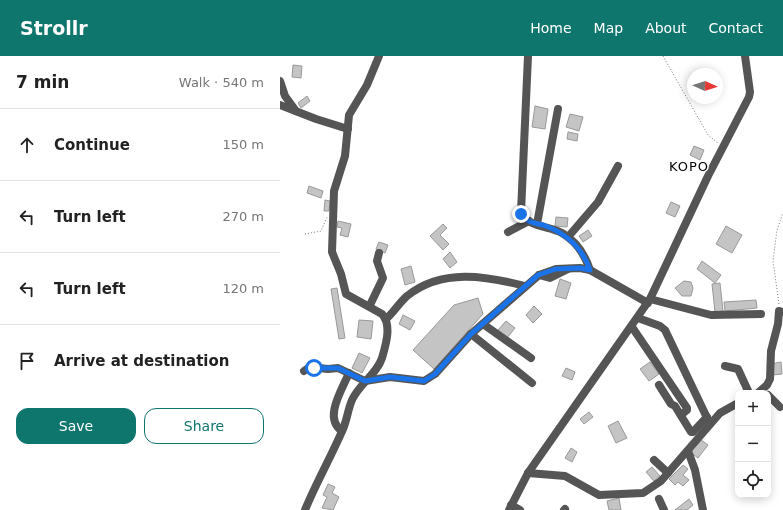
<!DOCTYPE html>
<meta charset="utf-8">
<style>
body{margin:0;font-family:"DejaVu Sans",sans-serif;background:#f6f6f6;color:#222}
.controls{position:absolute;right:12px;bottom:12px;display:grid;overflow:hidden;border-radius:8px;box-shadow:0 2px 10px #0003}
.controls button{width:36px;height:36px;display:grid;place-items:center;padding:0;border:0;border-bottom:1px solid #e0e0e0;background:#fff;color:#222;font:20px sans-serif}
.compass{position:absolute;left:407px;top:12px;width:36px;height:36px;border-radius:50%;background:#fff;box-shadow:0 2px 10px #0003;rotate:93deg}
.stop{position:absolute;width:12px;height:12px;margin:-9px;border:3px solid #1a73e8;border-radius:50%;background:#fff}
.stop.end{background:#1a73e8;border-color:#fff;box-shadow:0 1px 4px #0008}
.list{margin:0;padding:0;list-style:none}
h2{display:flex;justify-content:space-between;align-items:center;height:52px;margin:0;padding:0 16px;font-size:17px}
h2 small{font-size:13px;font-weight:400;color:#767676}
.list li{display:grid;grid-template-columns:26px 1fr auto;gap:12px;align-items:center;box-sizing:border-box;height:72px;padding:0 16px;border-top:1px solid #e0e0e0}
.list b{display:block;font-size:15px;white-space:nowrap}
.list em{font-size:13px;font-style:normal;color:#767676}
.actions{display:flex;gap:8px;padding:12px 16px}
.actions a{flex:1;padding:9px 0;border:1px solid #0f766e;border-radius:12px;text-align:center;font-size:14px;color:#0f766e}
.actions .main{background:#0f766e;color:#fff}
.icon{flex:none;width:22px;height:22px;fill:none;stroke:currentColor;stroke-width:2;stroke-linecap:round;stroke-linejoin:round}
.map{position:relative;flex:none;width:503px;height:454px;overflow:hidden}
header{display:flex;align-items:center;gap:24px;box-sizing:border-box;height:56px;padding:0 20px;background:#0f766e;color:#fff}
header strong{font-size:19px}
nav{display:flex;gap:22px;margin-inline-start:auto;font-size:14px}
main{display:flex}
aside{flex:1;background:#fff}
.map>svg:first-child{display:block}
.building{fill:#c4c4c4;stroke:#999}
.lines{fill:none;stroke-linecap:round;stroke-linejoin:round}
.path{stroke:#777;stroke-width:1;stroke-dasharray:1 2;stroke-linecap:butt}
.minor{stroke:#555;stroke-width:8}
.route{stroke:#1a73e8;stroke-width:5}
.labels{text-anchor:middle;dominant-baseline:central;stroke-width:3;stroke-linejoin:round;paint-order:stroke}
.quarter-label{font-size:13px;letter-spacing:1px;fill:#000;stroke:#fff}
</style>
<header>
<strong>Strollr</strong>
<nav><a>Home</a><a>Map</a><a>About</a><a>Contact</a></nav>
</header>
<main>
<aside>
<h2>7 min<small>Walk · 540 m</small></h2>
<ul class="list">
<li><svg class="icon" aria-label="ahead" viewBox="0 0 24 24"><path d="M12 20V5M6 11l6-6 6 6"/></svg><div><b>Continue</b></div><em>150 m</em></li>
<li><svg class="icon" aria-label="left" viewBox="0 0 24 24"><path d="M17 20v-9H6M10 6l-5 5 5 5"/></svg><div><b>Turn left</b></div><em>270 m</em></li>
<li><svg class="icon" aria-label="left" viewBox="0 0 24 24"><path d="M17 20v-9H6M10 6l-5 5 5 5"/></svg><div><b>Turn left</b></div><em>120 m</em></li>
<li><svg class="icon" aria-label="arrive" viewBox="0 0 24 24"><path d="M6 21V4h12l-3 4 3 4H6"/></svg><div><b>Arrive at destination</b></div></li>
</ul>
<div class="actions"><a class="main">Save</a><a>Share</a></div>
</aside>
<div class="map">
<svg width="503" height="454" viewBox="0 0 503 454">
<rect width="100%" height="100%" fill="#fff"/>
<g class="building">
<polygon points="13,9 22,10 21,22 12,21"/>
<polygon points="27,40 30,45 21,52 18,47"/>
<polygon points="255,50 268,53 265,73 252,71"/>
<polygon points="290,58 303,61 299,75 286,71"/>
<polygon points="288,76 298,78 297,85 287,83"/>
<polygon points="414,90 424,94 420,104 410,99"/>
<polygon points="29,130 43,135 41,142 27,137"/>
<polygon points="45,144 50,145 49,155 44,155"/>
<polygon points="391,146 400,150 395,161 386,157"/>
<polygon points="276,161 288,162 287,171 275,170"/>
<polygon points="58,165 71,168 68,181 60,179 62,172 57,171"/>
<polygon points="163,168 167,172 160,179 169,188 163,194 150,180"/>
<polygon points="446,170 462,179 452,197 436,188"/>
<polygon points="308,174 312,180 303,186 299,180"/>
<polygon points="99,186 108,189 105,197 96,193"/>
<polygon points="170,196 177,206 170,212 163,203"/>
<polygon points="422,205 441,219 435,227 417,213"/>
<polygon points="131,210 135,226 125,229 121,213"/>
<polygon points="280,223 291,227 286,243 275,240"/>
<polygon points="404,225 411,226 413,232 411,240 402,240 395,232"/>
<polygon points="440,227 443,255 435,256 432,228"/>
<polygon points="57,232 65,282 59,283 51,233"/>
<polygon points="198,242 203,258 154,313 133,294 174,249"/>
<polygon points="476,244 477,252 445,255 444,246"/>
<polygon points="254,250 262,258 253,267 246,259"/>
<polygon points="123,259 135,265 130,274 119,268"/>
<polygon points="79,264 93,265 91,283 77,281"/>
<polygon points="226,265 235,272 227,282 218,274"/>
<polygon points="79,297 90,302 82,317 72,312"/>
<polygon points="370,306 379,318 369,325 360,313"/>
<polygon points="501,306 502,318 493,319 491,308"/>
<polygon points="286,312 295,316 292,324 282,320"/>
<polygon points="309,356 313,361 304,368 300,363"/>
<polygon points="338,365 347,382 336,387 328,370"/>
<polygon points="420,383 428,389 418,402 410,396"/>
<polygon points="291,392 297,396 292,406 285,402"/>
<polygon points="403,409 408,413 403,419 409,424 403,430 398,426 395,429 389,423"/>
<polygon points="372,411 380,420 374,425 366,416"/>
<polygon points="48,428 55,431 52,437 59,441 53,454 42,452 47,441 43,439"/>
<polygon points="339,442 341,454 329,454 327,445"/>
<polygon points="409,443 413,449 407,454 395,454"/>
</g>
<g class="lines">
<g class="path">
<polyline points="383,0 428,79 438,87"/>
<polyline points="25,178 41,175 47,161"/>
<polyline points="499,248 493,205 497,174 503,157"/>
</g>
<g class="minor">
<path d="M248,0L241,156C246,171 270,170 282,177C296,185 305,199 310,214"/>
<polyline points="0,25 5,40 16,55"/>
<polyline points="0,49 36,63 68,73"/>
<polyline points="257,168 278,53"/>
<polyline points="228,176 249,165"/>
<polyline points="288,181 318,146 338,110"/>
<polyline points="259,219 270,222 288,213"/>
<polyline points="370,243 431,259 481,258"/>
<polyline points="90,249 103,222 97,205 99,197"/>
<polyline points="358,262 380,270 385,274 430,368"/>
<path d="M106,263C114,256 119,247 127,240C162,212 206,220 245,230"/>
<polyline points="203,268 251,302"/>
<polyline points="352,271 407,352 407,354 401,359"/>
<polyline points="191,278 252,327"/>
<polyline points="445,310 458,313 469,337"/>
<polyline points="24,315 30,311 48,313 58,312 85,325 110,321 144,325 155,318 191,278 259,219 276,213 300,212 310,214 368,247"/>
<polyline points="379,329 391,348 395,350 411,376 413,376 427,361"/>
<polyline points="478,337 487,329 490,323 491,295 498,268 499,255 503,256"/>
<polyline points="488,339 500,351"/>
<path d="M62,375C43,362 62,334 69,317"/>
<polyline points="408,395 415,414 423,454"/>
<polyline points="374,404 388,417"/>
<polyline points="248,417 285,420 319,439 363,437 381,425 440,357 458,347"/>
<polyline points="379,443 384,454"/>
<polyline points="231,449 240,454"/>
<path d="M25,454C36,427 51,401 63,373C67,364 68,353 72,344C79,328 97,318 102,302C106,288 112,269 102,258L66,238L61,218L52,196L54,135L65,100L69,59L87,29L99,0"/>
<polyline points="229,454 248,417 370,243 428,120 469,41 470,36 465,0"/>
<polyline points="284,454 285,453"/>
</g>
</g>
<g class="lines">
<path class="route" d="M34,312H58L85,325L110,321L144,325L155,318L191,278L258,219L276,213L300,212L310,214C302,191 286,177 263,169C254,167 246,166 241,158"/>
</g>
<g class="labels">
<g class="quarter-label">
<text x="409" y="110">KOPO</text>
</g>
</g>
</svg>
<div class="controls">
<button>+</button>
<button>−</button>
<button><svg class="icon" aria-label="locate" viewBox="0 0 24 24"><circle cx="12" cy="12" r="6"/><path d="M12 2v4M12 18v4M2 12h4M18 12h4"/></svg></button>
</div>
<svg class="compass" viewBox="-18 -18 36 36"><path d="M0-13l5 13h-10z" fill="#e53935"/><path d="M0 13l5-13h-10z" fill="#767676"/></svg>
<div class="stop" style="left:34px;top:312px"></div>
<div class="stop end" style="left:241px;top:158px"></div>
</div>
</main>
